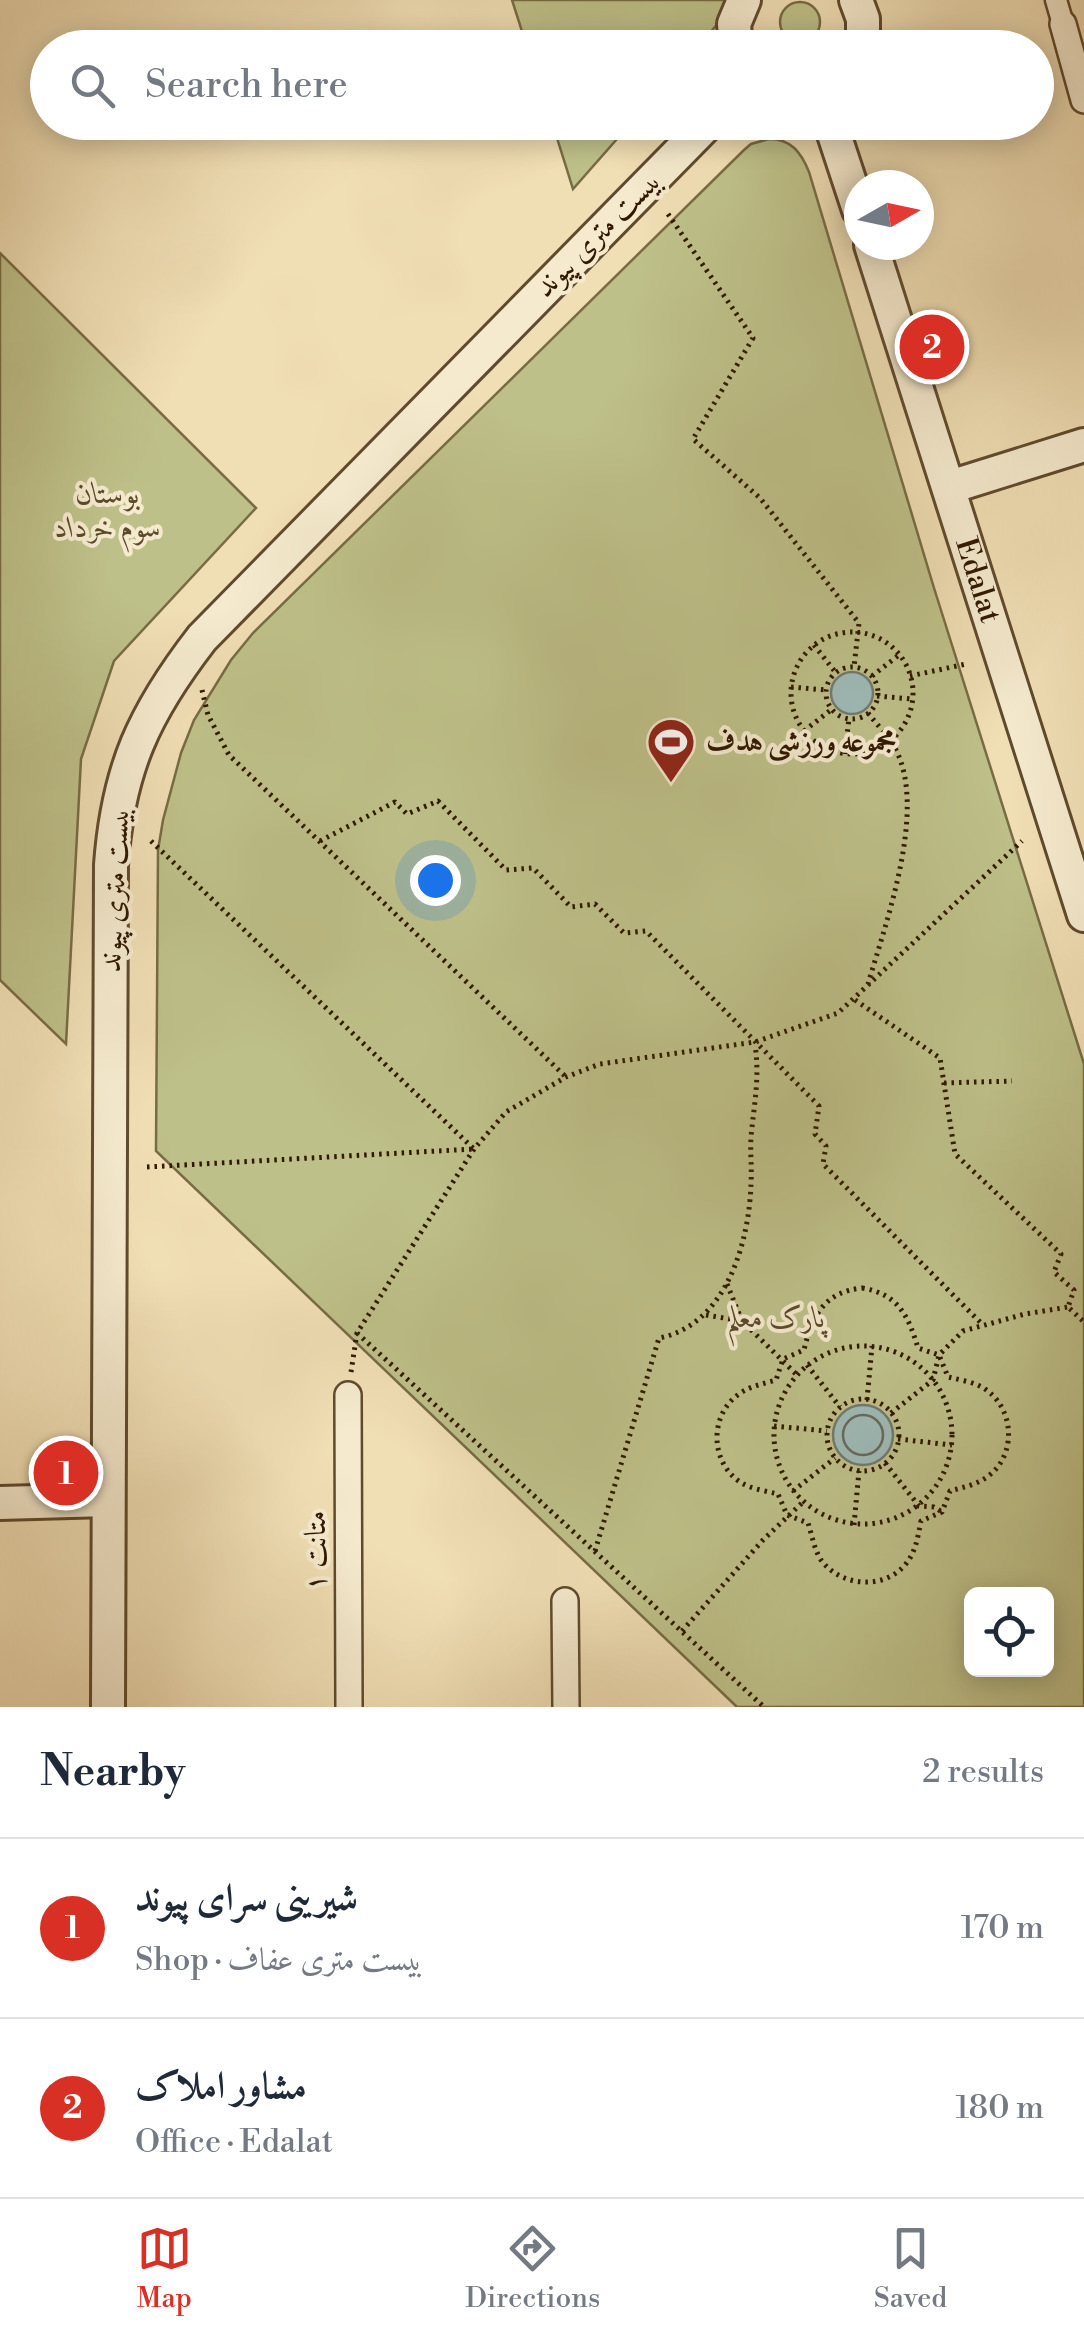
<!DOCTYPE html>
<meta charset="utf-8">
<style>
body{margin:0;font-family:"Libre Bodoni",Amiri,serif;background:#f2f2f3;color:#1f2937}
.controls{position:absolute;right:30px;bottom:30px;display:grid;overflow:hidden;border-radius:15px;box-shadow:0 5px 25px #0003}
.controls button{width:90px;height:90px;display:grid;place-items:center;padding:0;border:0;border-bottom:2px solid #e0e1e3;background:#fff;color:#1f2937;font:50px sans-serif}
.compass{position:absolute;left:844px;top:170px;width:90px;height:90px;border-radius:50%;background:#fff;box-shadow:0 5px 25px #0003;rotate:81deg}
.you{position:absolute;left:435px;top:880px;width:35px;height:35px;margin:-25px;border:8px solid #fff;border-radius:50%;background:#1a73e8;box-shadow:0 0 0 15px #1a73e833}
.badge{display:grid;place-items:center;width:65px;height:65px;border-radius:50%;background:#d93025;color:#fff;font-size:32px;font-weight:700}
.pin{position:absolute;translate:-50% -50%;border:5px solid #fff;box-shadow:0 2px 10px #0006}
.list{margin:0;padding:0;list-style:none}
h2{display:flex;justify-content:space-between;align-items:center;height:130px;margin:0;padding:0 40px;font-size:42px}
h2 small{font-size:32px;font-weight:400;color:#747a83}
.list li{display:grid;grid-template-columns:65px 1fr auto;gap:30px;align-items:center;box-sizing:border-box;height:180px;padding:0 40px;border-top:2px solid #e0e1e3}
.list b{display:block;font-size:38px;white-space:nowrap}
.list p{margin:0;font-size:32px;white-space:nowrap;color:#747a83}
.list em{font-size:32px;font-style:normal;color:#747a83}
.icon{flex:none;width:55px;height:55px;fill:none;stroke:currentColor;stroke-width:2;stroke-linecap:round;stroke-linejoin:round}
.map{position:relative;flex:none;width:1084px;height:1707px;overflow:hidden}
.search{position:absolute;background:#fff;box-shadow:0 5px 25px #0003;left:30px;right:30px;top:30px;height:110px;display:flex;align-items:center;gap:25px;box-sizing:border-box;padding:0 35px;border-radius:55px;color:#747a83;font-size:38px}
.sheet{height:490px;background:#fff}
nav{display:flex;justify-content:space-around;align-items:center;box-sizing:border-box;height:140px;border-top:2px solid #e0e1e3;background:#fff;font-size:28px;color:#747a83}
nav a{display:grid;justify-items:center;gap:5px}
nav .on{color:#d93025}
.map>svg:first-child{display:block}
.green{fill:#bec089;stroke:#776c44;stroke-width:2.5;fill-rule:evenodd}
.water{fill:#9ebab7;stroke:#727a6e;stroke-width:2.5}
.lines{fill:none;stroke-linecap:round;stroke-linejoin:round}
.shore{stroke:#676a5c;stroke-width:2.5}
.pedestrian-casing{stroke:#604a2d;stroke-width:25}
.minor-casing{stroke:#604a2d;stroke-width:30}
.tertiary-casing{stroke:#604a2d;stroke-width:38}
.path{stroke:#301900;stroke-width:5;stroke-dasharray:2.5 5;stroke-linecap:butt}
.pedestrian{stroke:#f5eace;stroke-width:20}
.minor{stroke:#f5eace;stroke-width:25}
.tertiary{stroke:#f5eace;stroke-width:32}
.labels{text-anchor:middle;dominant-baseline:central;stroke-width:8;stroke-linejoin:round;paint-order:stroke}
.street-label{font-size:30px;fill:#301900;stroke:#f5eace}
.park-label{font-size:30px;font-style:italic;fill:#5b4b29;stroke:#f5eace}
.poi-label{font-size:30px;font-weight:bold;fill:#301900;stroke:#f5eace;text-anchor:start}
</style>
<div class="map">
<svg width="1084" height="1707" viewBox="0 0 1084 1707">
<rect width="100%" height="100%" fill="#f0deb4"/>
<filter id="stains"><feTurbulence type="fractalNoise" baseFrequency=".002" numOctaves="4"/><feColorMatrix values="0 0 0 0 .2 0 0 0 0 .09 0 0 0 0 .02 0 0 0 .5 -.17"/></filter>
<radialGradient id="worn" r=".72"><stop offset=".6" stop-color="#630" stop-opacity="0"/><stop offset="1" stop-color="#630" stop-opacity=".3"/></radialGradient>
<g class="green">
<polygon points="512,0 738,0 697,48 527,47"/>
<circle cx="800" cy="22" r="20"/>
<polygon points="552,122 631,122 631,123 573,189"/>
<path d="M769,139C791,139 801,152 809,172L934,588L1084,1064V1707H737L156,1151L158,850L163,820L181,753L194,720L231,660L253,633L744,150L751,144ZM972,1594H1046V1670H972Z"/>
<polygon points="0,253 256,508 114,661 81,759 66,1044 0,980"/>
</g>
<g class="water">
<circle cx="852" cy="693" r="21"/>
<circle cx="863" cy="1435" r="30"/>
</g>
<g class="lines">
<circle class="shore" cx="863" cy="1435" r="20"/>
<g class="pedestrian-casing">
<polyline id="pedestrian" points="1056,0 1063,24"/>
</g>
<g class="minor-casing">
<g id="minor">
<polyline points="1063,24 1084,100"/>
<polyline points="348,1395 349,1707"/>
<polyline points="565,1601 566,1707"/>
</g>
</g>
<g class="tertiary-casing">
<g id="tertiary">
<polyline points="856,0 863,19 863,48"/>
<polyline points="736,48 734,24 744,0"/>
<polyline points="830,122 859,210"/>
<path id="s1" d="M871,245L1084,915"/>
<polyline points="950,487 1084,445"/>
<polyline points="0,1503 107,1500"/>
<path d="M108,1707L111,865C118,769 144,713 202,638L709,122"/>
</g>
</g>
<g class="path">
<polyline points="668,214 753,338 693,439 760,498 859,623 854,667"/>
<circle cx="852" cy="693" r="61"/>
<polyline points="814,645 836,673"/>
<circle cx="852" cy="693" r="26"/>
<polyline points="872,676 899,655"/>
<polyline points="910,676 966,664"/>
<polyline points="791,687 826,690"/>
<polyline points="202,690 208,715 229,755 566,1077"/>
<polyline points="877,696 912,699"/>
<path d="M868,713C877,725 889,736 896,750C927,811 886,922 868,984"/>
<polyline points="804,731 832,709"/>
<polyline points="845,754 849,718"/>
<polyline points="151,841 474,1149"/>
<polyline points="320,841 395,802 407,814 438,801 506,870 533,868 571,907 595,904 624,933 646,931 819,1106 815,1134 826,1146 823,1164 983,1325"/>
<polyline points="855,1000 940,1058 955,1154 1061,1254 1054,1272 1074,1290 1068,1307 1084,1322"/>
<polyline points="944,1083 1012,1081"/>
<polyline points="147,1167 474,1149"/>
<polyline points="727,1284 742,1321 797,1375"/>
<path d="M862,1288C898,1294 908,1315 918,1348L939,1355L948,1377C960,1380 975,1382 985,1389C1015,1409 1017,1456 987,1477C976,1485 963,1487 950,1491L942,1512L921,1521C918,1536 916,1552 905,1565C883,1590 841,1587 821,1560C814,1549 812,1535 808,1523L787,1515L778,1494C766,1491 751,1489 740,1482C710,1462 709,1415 739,1394C750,1386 763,1384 776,1380L783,1359L804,1350C812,1316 824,1292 862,1288Z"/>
<polyline points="706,1315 742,1321"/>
<polyline points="357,1333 764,1707"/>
<circle cx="863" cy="1435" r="89"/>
<polyline points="807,1365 840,1407"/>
<polyline points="351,1372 357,1333 474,1149 506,1112 566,1077 600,1064 755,1042 838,1013 1022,841"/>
<circle cx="863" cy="1435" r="36"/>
<polyline points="867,1400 872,1346"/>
<polyline points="891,1413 933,1380 939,1355 963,1331 1025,1314 1068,1307"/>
<polyline points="774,1426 827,1431"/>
<polyline points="898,1439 952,1445"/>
<polyline points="885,1463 919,1506 934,1507 942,1512"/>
<polyline points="793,1491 835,1458"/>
<polyline points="854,1525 859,1471"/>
<path d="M595,1551L659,1338C726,1325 749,1243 751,1184C752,1168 750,1153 751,1137C754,1105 760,1077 755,1045"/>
<polyline points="682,1631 763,1540 803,1502"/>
</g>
<use href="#pedestrian" class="pedestrian"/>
<use href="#minor" class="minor"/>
<use href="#tertiary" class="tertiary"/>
</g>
<defs>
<g id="stadium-pin" transform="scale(2.5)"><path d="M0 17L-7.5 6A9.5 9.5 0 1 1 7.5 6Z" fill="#8f2418" stroke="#f5eace"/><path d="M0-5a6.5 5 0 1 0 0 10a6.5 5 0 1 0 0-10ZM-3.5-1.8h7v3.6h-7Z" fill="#fff"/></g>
</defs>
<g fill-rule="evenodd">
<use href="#stadium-pin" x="671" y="742"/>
</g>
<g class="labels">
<g class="street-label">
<text transform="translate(598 234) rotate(-45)">بیست متری پیوند</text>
<text stroke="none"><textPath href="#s1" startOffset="352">Edalat</textPath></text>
<text transform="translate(115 890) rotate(-87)">بیست متری پیوند</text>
<text transform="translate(316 1551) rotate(-90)">متانت ۱</text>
</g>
<g class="park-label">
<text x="108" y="494">بوستان<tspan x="108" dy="34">سوم خرداد</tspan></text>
<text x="776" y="1318">پارک معلم</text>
</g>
<g class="poi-label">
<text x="706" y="742">مجموعه ورزشی هدف</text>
</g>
</g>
<rect width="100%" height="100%" filter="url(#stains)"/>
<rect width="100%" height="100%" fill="url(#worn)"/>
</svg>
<div class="controls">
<button><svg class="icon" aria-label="locate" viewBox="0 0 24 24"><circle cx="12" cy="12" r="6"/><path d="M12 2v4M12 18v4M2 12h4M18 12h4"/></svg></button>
</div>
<svg class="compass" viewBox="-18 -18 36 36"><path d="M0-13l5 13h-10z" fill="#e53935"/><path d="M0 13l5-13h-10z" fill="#747a83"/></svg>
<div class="you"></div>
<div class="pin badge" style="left:66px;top:1473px">1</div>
<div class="pin badge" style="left:932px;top:347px">2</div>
<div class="search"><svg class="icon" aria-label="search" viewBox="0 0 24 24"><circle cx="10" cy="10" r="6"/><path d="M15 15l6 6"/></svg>Search here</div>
</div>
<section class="sheet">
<h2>Nearby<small>2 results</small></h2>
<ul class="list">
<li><span class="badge">1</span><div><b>شیرینی سرای پیوند</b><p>Shop · بیست متری عفاف</p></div><em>170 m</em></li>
<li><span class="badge">2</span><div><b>مشاور املاک</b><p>Office · Edalat</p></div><em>180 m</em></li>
</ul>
</section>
<nav>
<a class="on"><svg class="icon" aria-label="map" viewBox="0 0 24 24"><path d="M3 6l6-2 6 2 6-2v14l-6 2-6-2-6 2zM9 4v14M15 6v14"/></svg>Map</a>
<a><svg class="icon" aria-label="directions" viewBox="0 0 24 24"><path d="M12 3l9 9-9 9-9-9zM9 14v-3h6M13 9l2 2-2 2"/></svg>Directions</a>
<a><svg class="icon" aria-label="saved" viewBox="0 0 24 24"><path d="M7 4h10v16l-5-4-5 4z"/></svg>Saved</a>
</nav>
